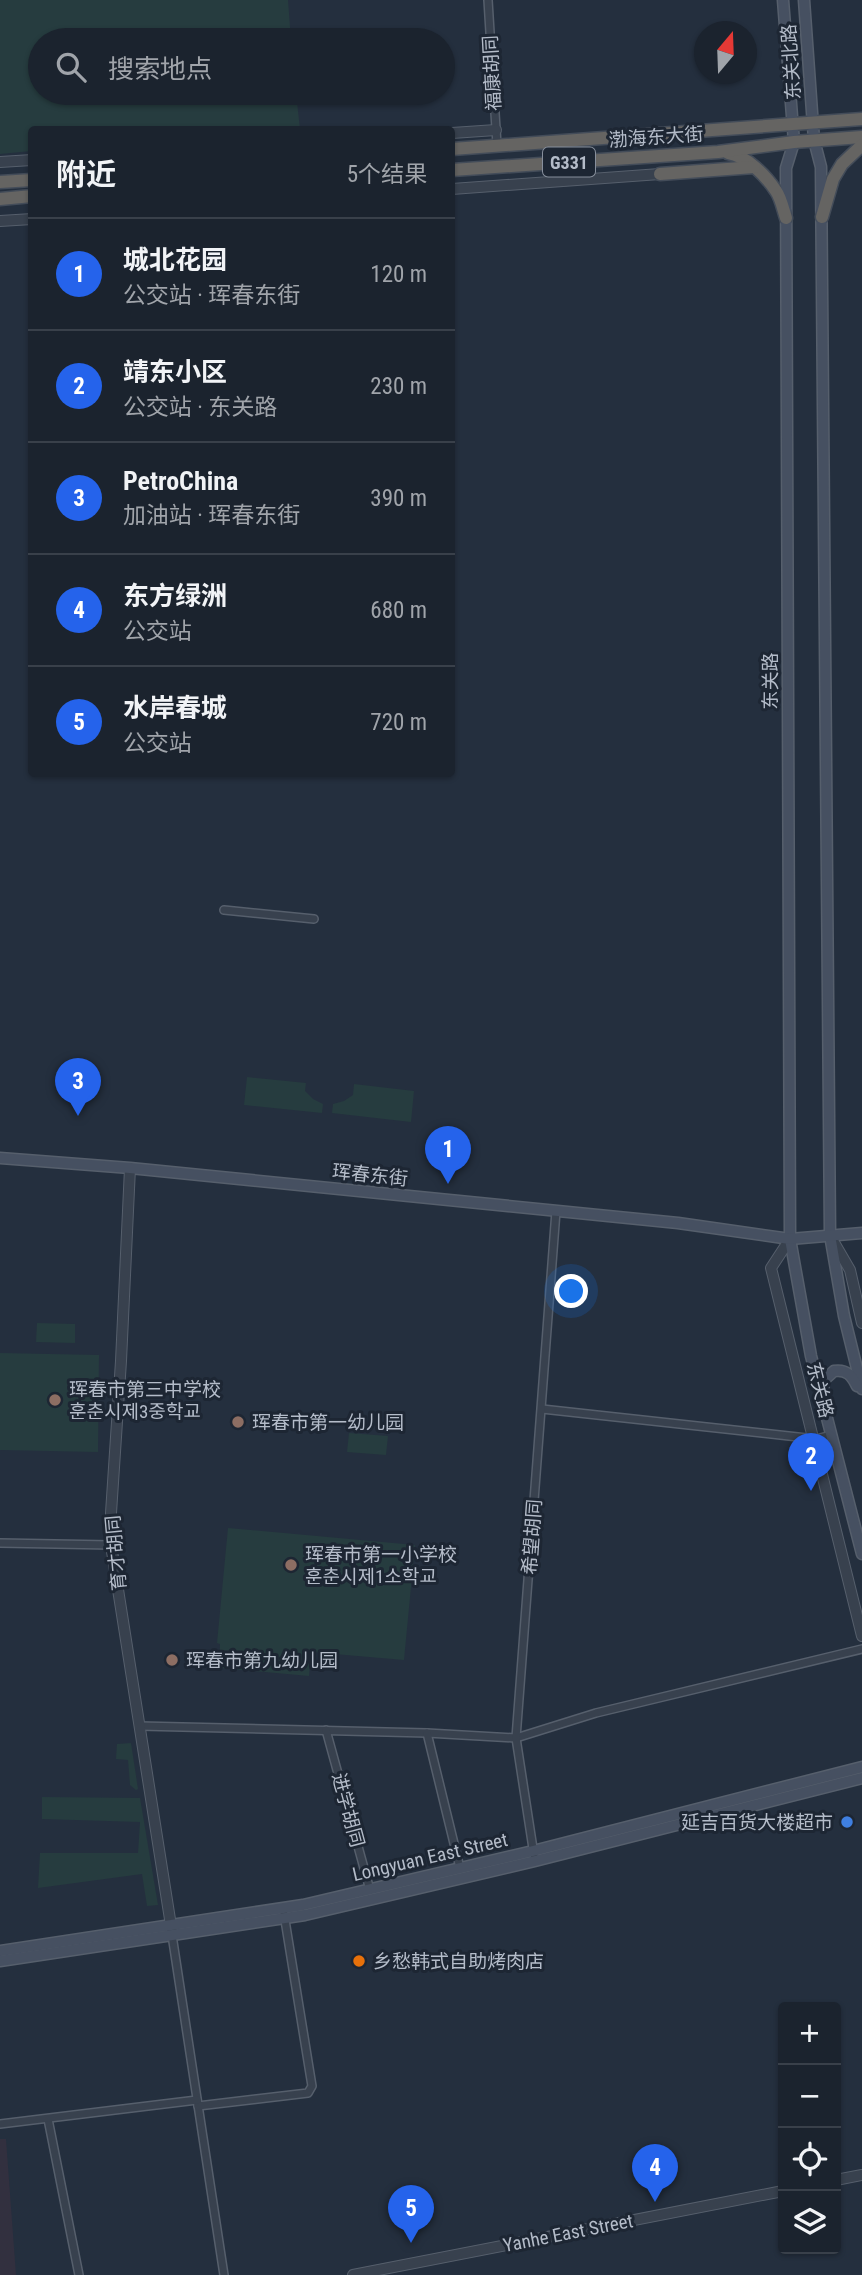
<!DOCTYPE html>
<html lang="zh">
<meta charset="utf-8">
<style>
body{margin:0;font-family:"Roboto Condensed","Noto Sans SC","Noto Sans KR",sans-serif;background:#242b36;color:#f1f3f6}
.controls{position:absolute;right:21px;bottom:21px;display:grid;overflow:hidden;border-radius:7px;box-shadow:0 2px 5px #0004}
.controls button{width:63px;height:63px;display:grid;place-items:center;padding:0;border:0;border-bottom:2px solid #39404a;background:#1b232e;color:#f1f3f6;font:35px sans-serif}
.compass{position:absolute;left:694px;top:21px;width:63px;height:63px;border-radius:50%;background:#1b232e;box-shadow:0 2px 5px #0004;rotate:19deg}
.you{position:absolute;left:572px;top:1292px;width:24px;height:24px;margin:-18px;border:5px solid #fff;border-radius:50%;background:#1a73e8;box-shadow:0 0 0 10px #1a73e833}
.badge{display:grid;place-items:center;width:46px;height:46px;border-radius:50%;background:#2563eb;color:#fff;font-size:23px;font-weight:700}
.pin{position:absolute;translate:-50% -58px;filter:drop-shadow(0 2px 4px #0008)}
.pin::after{content:'';position:absolute;top:37px;width:24px;height:21px;background:inherit;clip-path:polygon(0 0,100% 0,50% 100%)}
.list{margin:0;padding:0;list-style:none}
h2{display:flex;justify-content:space-between;align-items:center;height:91px;margin:0;padding:0 28px;font-size:30px}
h2 small{font-size:23px;font-weight:400;color:#a0a4aa}
.list li{display:grid;grid-template-columns:46px 1fr auto;gap:21px;align-items:center;box-sizing:border-box;height:112px;padding:0 28px;border-top:2px solid #39404a}
.list b{display:block;font-size:26px;white-space:nowrap}
.list p{margin:0;font-size:23px;white-space:nowrap;color:#a0a4aa}
.list em{font-size:23px;font-style:normal;color:#a0a4aa}
.icon{flex:none;width:38px;height:38px;fill:none;stroke:currentColor;stroke-width:2;stroke-linecap:round;stroke-linejoin:round}
.map{position:relative;flex:none;width:862px;height:2275px;overflow:hidden}
.search{position:absolute;background:#1b232e;box-shadow:0 2px 5px #0004;left:28px;top:28px;width:427px;height:77px;display:flex;align-items:center;gap:18px;box-sizing:border-box;padding:0 24px;border-radius:38px;color:#a0a4aa;font-size:26px}
.panel{position:absolute;background:#1b232e;box-shadow:0 2px 5px #0004;left:28px;top:126px;width:427px;height:651px;border-radius:7px}
.map>svg:first-child{display:block}
.medical{fill:#32303f}
.green{fill:#263c3f}
.lines{fill:none;stroke-linecap:round;stroke-linejoin:round}
.minor-casing{stroke:#565f6c;stroke-width:10}
.tertiary-casing{stroke:#565f6c;stroke-width:12}
.secondary-casing{stroke:#565f6c;stroke-width:13}
.trunk-casing{stroke:#434c59;stroke-width:15}
.minor{stroke:#38414e;stroke-width:7}
.tertiary{stroke:#38414e;stroke-width:10}
.secondary{stroke:#465061;stroke-width:10}
.trunk{stroke:#656462;stroke-width:12}
.education-dot{fill:#8d6e63;stroke:#1d2633;stroke-width:2.5}
.shop-dot{fill:#3f7fe0;stroke:#1d2633;stroke-width:2.5}
.food-dot{fill:#e8710a;stroke:#1d2633;stroke-width:2.5}
.labels{text-anchor:middle;dominant-baseline:central;stroke-width:6;stroke-linejoin:round;paint-order:stroke}
.shield{fill:#1d2633;stroke:#878f9c;stroke-width:2}
.shield-label{font-size:18px;font-weight:bold;fill:#b4bcc9}
.street-label{font-size:19px;fill:#b4bcc9;stroke:#1d2633}
.poi-label{font-size:19px;fill:#b4bcc9;stroke:#1d2633;text-anchor:start}
</style>
<div class="map">
<svg width="862" height="2275" viewBox="0 0 862 2275">
<rect width="100%" height="100%" fill="#242f3e"/>
<polygon class="medical" points="0,2139 6,2139 16,2275 0,2275"/>
<g class="green">
<polygon points="0,0 288,0 291,40 40,40 40,93 296,93 300,129 32,130 31,151 0,154"/>
<polygon points="247,1077 306,1083 305,1091 313,1099 323,1104 322,1113 244,1105"/>
<polygon points="354,1084 414,1091 411,1122 332,1113 333,1104 344,1101 353,1095"/>
<polygon points="37,1323 75,1324 75,1343 36,1342"/>
<polygon points="0,1353 99,1355 98,1452 0,1450"/>
<polygon points="349,1433 388,1436 386,1455 347,1452"/>
<polygon points="228,1528 415,1545 404,1660 311,1652 309,1676 219,1668 220,1644 217,1643"/>
<polygon points="131,1743 138,1789 136,1790 130,1785 128,1760 116,1759 117,1744"/>
<polygon points="42,1797 140,1798 158,1905 147,1906 142,1874 38,1888 40,1853 138,1853 140,1822 42,1819"/>
</g>
<g class="lines">
<g class="minor-casing">
<g id="minor">
<polyline points="488,0 497,145"/>
<polyline points="224,910 314,919"/>
<polyline points="542,1409 816,1439 832,1435"/>
<polyline points="0,1543 111,1545"/>
<polyline points="140,1726 427,1733 516,1738 596,1713 862,1649"/>
<polyline points="326,1730 370,1890"/>
<polyline points="427,1733 460,1868"/>
<polyline points="534,1855 516,1738 556,1211"/>
<polyline points="172,1935 224,2275"/>
<polyline points="198,2106 308,2093 312,2086 284,1914"/>
<polyline points="48,2119 79,2275"/>
<polyline points="0,2124 197,2100"/>
</g>
</g>
<g class="tertiary-casing">
<g id="tertiary">
<polyline points="452,133 496,130"/>
<polyline points="0,162 32,160"/>
<polyline points="452,189 660,174"/>
<polyline points="0,221 32,219"/>
<polyline points="130,1168 121,1361 111,1513 111,1545 172,1932"/>
<polyline points="790,1239 771,1268 862,1636"/>
<polyline points="832,1239 850,1270 862,1323"/>
<polyline points="836,2180 862,2175"/>
<polyline points="353,2275 783,2191"/>
</g>
</g>
<g class="secondary-casing">
<g id="secondary">
<polyline points="783,0 794,142 786,168 790,1239 811,1356 862,1554"/>
<polyline points="804,0 814,140 821,167 830,1235 844,1316 862,1389"/>
<polyline points="0,1158 130,1168 678,1223 790,1239 862,1233"/>
<path d="M823,1392L824,1380L834,1371C847,1369 852,1376 857,1386"/>
<polyline points="0,1951 303,1905 533,1851 862,1767"/>
<polyline points="0,1961 305,1915 535,1861 862,1778"/>
</g>
</g>
<g class="trunk-casing">
<g id="trunk">
<polyline points="452,149 862,119"/>
<path d="M728,153C747,156 766,176 776,191C781,198 783,209 786,218"/>
<polyline points="452,170 718,152 794,142 862,137"/>
<polyline points="660,174 754,167"/>
<polyline points="0,182 32,180"/>
<polyline points="0,199 32,196"/>
<polyline points="822,217 833,179 842,164 862,145"/>
</g>
</g>
<use href="#minor" class="minor"/>
<use href="#tertiary" class="tertiary"/>
<use href="#secondary" class="secondary"/>
<use href="#trunk" class="trunk"/>
</g>
<g class="education-dot">
<circle cx="55" cy="1400" r="7"/>
<circle cx="238" cy="1422" r="7"/>
<circle cx="291" cy="1565" r="7"/>
<circle cx="172" cy="1660" r="7"/>
</g>
<circle class="shop-dot" cx="847" cy="1822" r="7"/>
<circle class="food-dot" cx="359" cy="1961" r="7"/>
<g class="labels">
<rect class="shield" x="543" y="147.5" width="52" height="29" rx="5"/>
<g class="shield-label">
<text x="569" y="162">G331</text>
</g>
<g class="street-label">
<text transform="translate(791 62) rotate(-94)">东关北路</text>
<text transform="translate(492 73) rotate(-93)">福康胡同</text>
<text transform="translate(656 137) rotate(-4)">渤海东大街</text>
<text transform="translate(770 681) rotate(-90)">东关路</text>
<text transform="translate(370 1175) rotate(6)">珲春东街</text>
<text transform="translate(820 1390) rotate(76)">东关路</text>
<text transform="translate(532 1537) rotate(-86)">希望胡同</text>
<text transform="translate(116 1553) rotate(-95)">育才胡同</text>
<text transform="translate(348 1810) rotate(75)">进学胡同</text>
<text transform="translate(430 1857) rotate(-13)">Longyuan East Street</text>
<text transform="translate(568 2233) rotate(-11)">Yanhe East Street</text>
</g>
<g class="poi-label">
<text x="69" y="1389">珲春市第三中学校<tspan x="69" dy="22">훈춘시제3중학교</tspan></text>
<text x="252" y="1422">珲春市第一幼儿园</text>
<text x="305" y="1554">珲春市第一小学校<tspan x="305" dy="22">훈춘시제1소학교</tspan></text>
<text x="186" y="1660">珲春市第九幼儿园</text>
<text x="833" y="1822" text-anchor="end">延吉百货大楼超市</text>
<text x="373" y="1961">乡愁韩式自助烤肉店</text>
</g>
</g>
</svg>
<div class="controls">
<button>+</button>
<button>−</button>
<button><svg class="icon" aria-label="locate" viewBox="0 0 24 24"><circle cx="12" cy="12" r="6"/><path d="M12 2v4M12 18v4M2 12h4M18 12h4"/></svg></button>
<button><svg class="icon" aria-label="layers" viewBox="0 0 24 24"><path d="M12 4l9 5-9 5-9-5zM3 14l9 5 9-5"/></svg></button>
</div>
<svg class="compass" viewBox="-18 -18 36 36"><path d="M0-13l5 13h-10z" fill="#e53935"/><path d="M0 13l5-13h-10z" fill="#a0a4aa"/></svg>
<div class="you"></div>
<div class="pin badge" style="left:448px;top:1184px">1</div>
<div class="pin badge" style="left:811px;top:1491px">2</div>
<div class="pin badge" style="left:78px;top:1116px">3</div>
<div class="pin badge" style="left:655px;top:2202px">4</div>
<div class="pin badge" style="left:411px;top:2243px">5</div>
<div class="search"><svg class="icon" aria-label="search" viewBox="0 0 24 24"><circle cx="10" cy="10" r="6"/><path d="M15 15l6 6"/></svg>搜索地点</div>
<section class="panel">
<h2>附近<small>5个结果</small></h2>
<ul class="list">
<li><span class="badge">1</span><div><b>城北花园</b><p>公交站 · 珲春东街</p></div><em>120 m</em></li>
<li><span class="badge">2</span><div><b>靖东小区</b><p>公交站 · 东关路</p></div><em>230 m</em></li>
<li><span class="badge">3</span><div><b>PetroChina</b><p>加油站 · 珲春东街</p></div><em>390 m</em></li>
<li><span class="badge">4</span><div><b>东方绿洲</b><p>公交站</p></div><em>680 m</em></li>
<li><span class="badge">5</span><div><b>水岸春城</b><p>公交站</p></div><em>720 m</em></li>
</ul>
</section>
</div>
